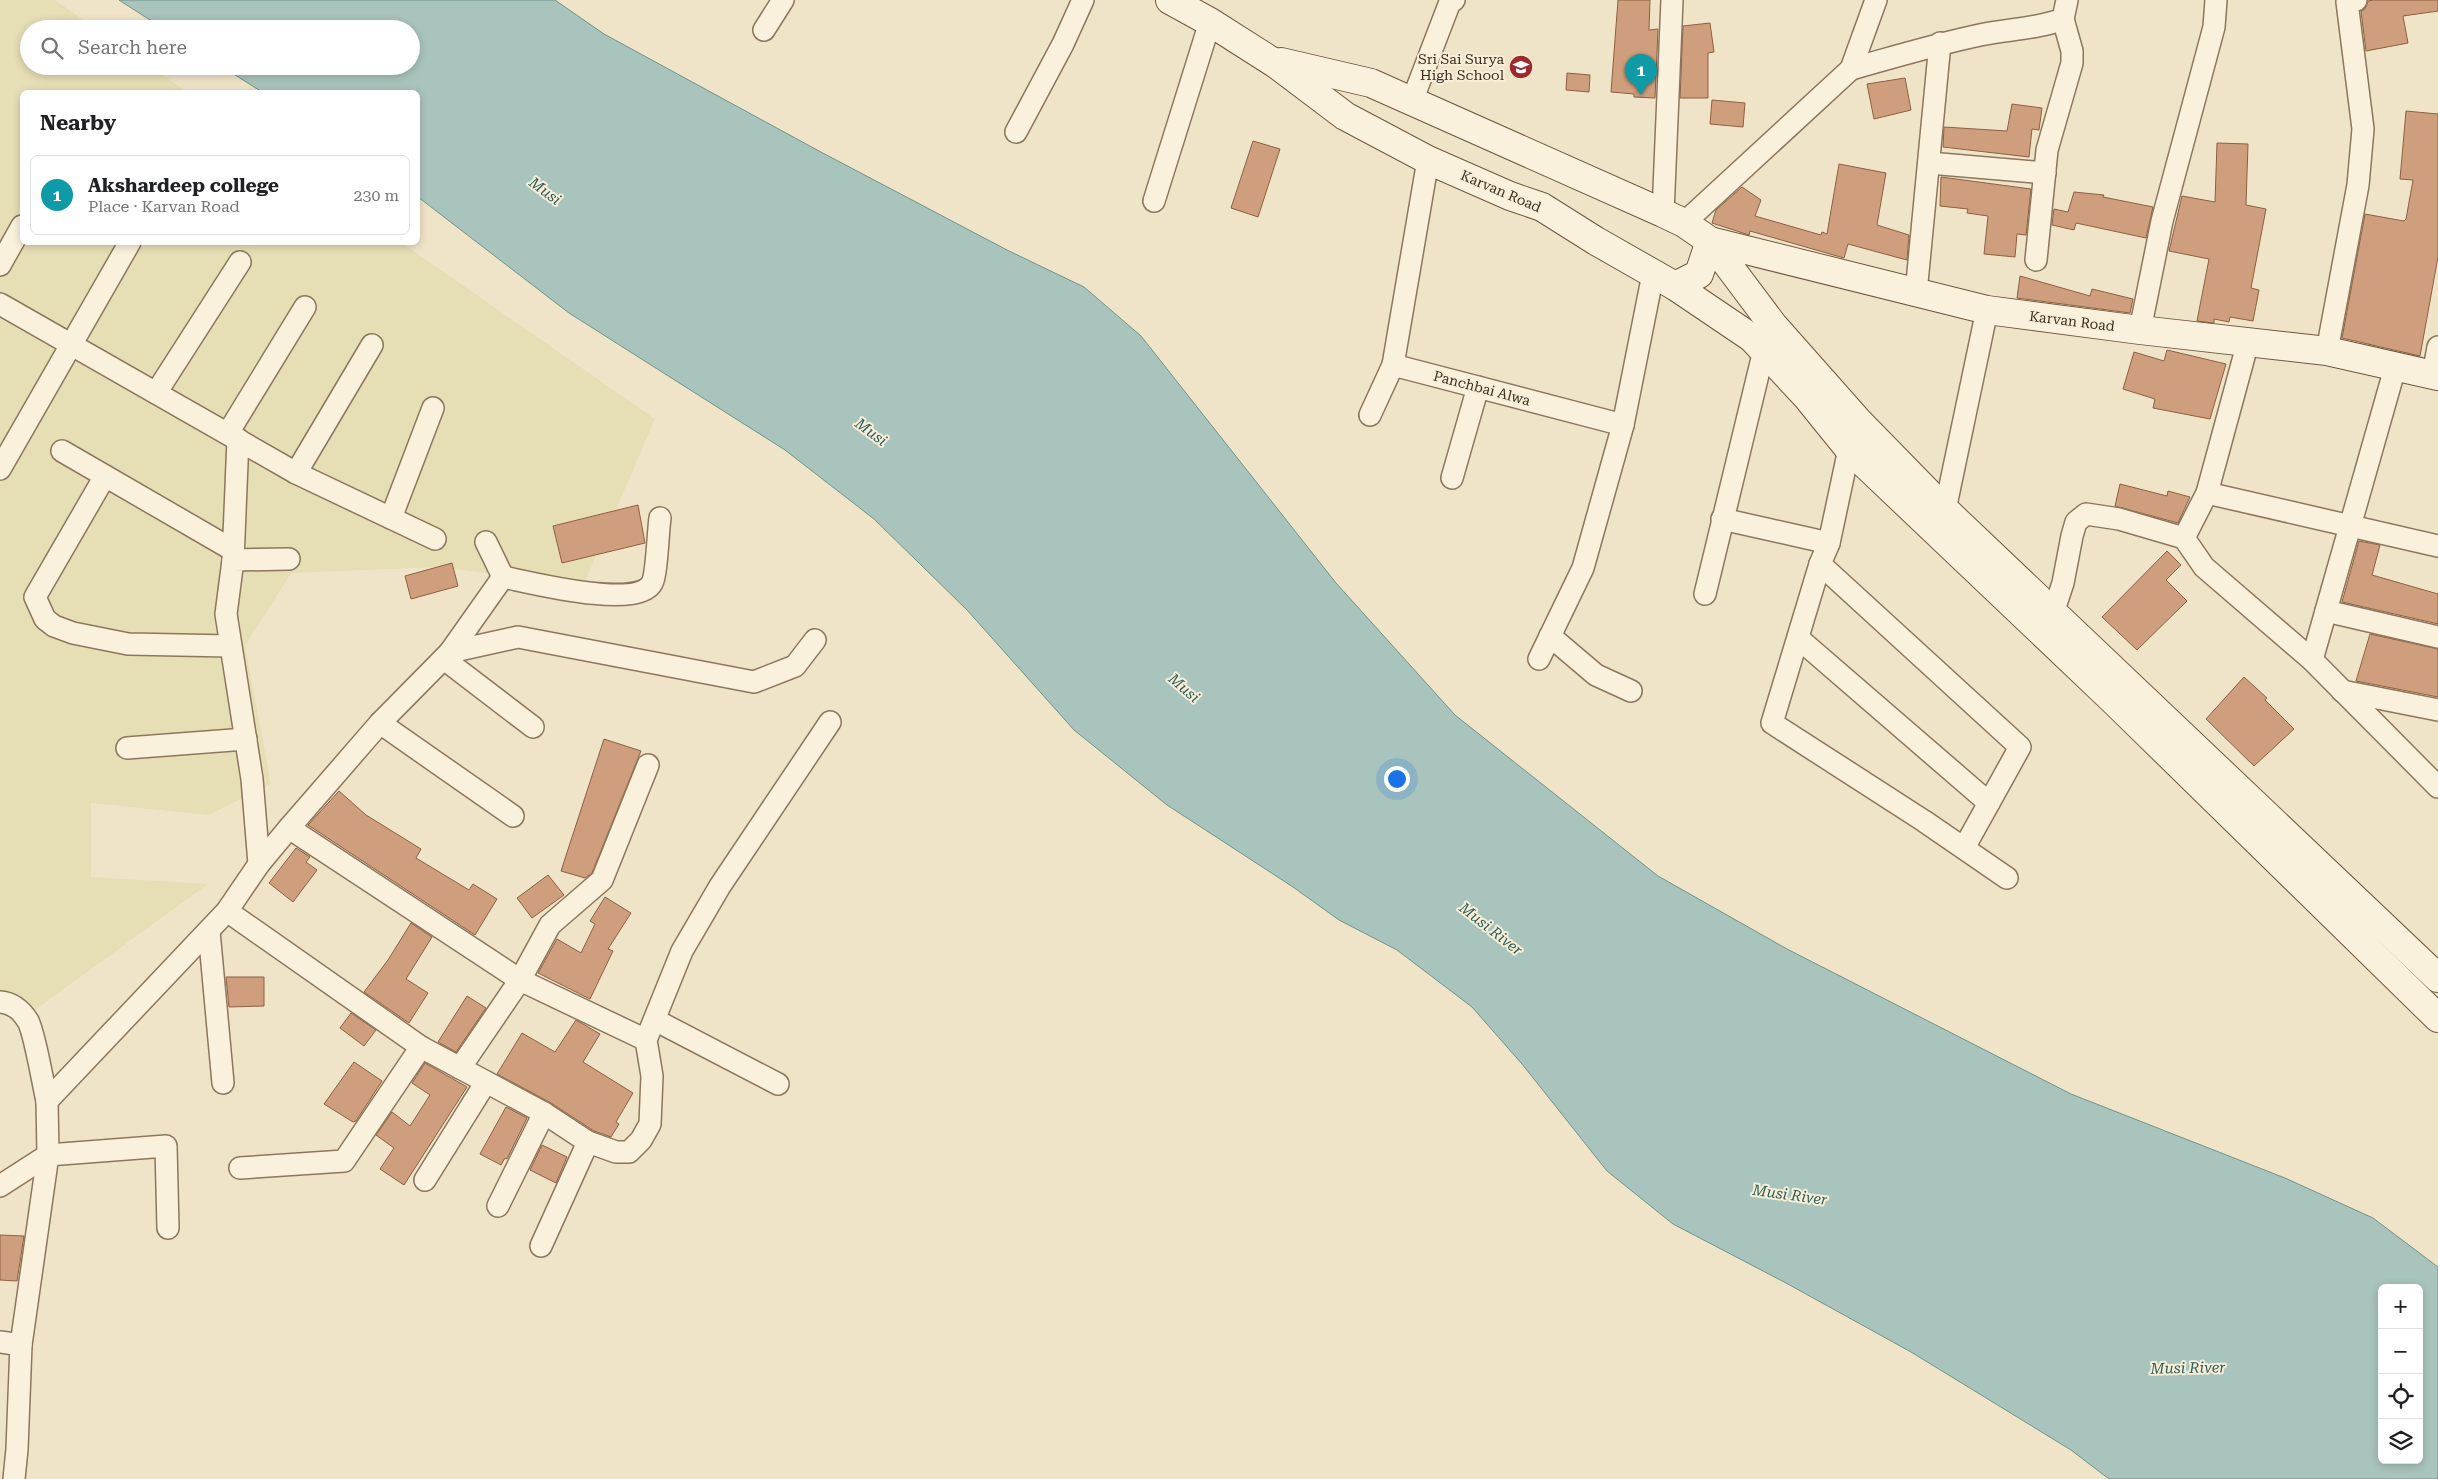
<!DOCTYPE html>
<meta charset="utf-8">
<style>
body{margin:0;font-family:"Roboto Serif",serif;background:#f6f6f6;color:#202124}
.controls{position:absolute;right:15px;bottom:15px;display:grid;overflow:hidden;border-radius:8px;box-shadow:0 2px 8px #0003}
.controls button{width:45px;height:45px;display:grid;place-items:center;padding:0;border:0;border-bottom:1px solid #e0e0e0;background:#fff;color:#202124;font:25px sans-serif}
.you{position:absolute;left:1396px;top:778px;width:18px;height:18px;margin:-12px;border:4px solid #fff;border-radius:50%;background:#1a73e8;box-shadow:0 0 0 8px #1a73e833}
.badge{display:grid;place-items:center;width:32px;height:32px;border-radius:50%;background:#9e2a2b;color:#fff;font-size:16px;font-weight:700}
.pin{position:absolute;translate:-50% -41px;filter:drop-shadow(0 1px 2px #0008)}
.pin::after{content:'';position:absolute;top:26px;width:18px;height:15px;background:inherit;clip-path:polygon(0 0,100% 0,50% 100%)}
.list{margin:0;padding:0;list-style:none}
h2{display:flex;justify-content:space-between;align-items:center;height:65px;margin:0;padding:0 20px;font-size:21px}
h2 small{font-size:16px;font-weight:400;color:#757577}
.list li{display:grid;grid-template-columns:32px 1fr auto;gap:15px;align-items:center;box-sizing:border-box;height:80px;margin:0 10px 10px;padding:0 10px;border:1px solid #e0e0e0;border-radius:8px}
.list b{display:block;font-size:19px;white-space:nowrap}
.list p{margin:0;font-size:16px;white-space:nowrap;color:#757577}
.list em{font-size:16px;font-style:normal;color:#757577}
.icon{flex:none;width:28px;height:28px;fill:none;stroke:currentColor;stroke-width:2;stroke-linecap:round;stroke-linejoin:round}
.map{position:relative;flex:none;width:2438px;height:1479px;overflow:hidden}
.search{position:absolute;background:#fff;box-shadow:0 2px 8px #0003;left:20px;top:20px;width:400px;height:55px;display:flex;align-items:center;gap:12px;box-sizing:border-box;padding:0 18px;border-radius:28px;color:#757577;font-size:19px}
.panel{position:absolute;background:#fff;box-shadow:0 2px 8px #0003;left:20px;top:90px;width:400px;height:155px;border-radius:8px}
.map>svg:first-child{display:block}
.farmland{fill:#e6deb5}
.water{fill:#a9c4bc;stroke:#6f938a;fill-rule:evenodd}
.building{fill:#cf9f7d;stroke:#8d5f41}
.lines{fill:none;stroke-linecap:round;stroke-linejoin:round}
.street-casing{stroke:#8d765c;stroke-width:24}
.secondary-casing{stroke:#6f573f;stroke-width:30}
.street{stroke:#faf1dc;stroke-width:21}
.secondary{stroke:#faf1dc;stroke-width:28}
.labels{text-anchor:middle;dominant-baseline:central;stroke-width:4;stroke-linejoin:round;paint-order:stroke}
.poi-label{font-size:14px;fill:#3d2e20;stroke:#f7eed8;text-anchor:end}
.street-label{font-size:14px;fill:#3d2e20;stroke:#f7eed8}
.water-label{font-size:15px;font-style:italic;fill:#2f5d5a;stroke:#f7eed8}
</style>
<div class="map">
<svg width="2438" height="1479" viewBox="0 0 2438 1479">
<rect width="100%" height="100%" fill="#f0e4c8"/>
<polygon class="farmland" points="0,0 55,0 96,29 29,29 29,66 150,66 187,92 22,92 22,242 402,243 655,419 583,586 440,567 291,573 245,646 271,784 209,815 91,803 91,877 208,884 35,1010 0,1006"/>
<path class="water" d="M119,0H555L604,34L819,151L1007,250L1084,287L1141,336L1336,583L1455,715L1658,876L1787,949L2071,1094L2285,1178L2373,1218L2438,1267V1479H2109L2071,1450L1911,1352L1786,1283L1673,1224L1607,1171L1522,1064L1472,1007L1397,950L1339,920L1293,887L1167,805L1074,730L967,610L874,519L785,450L569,313L418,197V92H262L221,66H411V29H164ZM2382,1288H2419V1460H2382Z"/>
<g class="building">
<polygon points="1618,0 1650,0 1649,30 1658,29 1655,98 1634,97 1634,94 1611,92"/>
<polygon points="2373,0 2438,0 2438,11 2403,16 2408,43 2366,51 2361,11 2365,9 2368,1"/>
<polygon points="1710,23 1714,52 1708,53 1708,98 1680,98 1683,26"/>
<polygon points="1567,73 1590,75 1589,92 1566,90"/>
<polygon points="1905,78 1911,110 1874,119 1867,84"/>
<polygon points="1712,100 1745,103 1743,127 1710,124"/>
<polygon points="2012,104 2042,108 2039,130 2032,129 2029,157 1943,147 1944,127 2007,131"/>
<polygon points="2406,111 2438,114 2438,257 2420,356 2342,338 2365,214 2404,221 2406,219 2413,180 2400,179"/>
<polygon points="1253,141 1280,149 1258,217 1231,208"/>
<polygon points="2217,143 2248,144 2246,205 2266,209 2251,288 2259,290 2253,321 2230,317 2229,322 2214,319 2214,323 2197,321 2209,259 2169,251 2182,196 2215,202"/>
<polygon points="1839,164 1886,173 1877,225 1909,235 1907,260 1848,244 1844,258 1750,231 1749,235 1712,223 1716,210 1742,187 1761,200 1755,216 1821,235 1822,232 1827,234"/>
<polygon points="1941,177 2031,189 2026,235 2017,234 2015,257 1984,254 1988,216 1967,213 1968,209 1940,206"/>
<polygon points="2074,192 2104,195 2103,197 2153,207 2146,238 2076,223 2074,230 2052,225 2054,209 2068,212"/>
<polygon points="2020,276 2090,296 2092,289 2133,299 2130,313 2017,298"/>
<polygon points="2167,350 2226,364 2210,419 2153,408 2155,399 2123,389 2134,352 2164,361"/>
<polygon points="2120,484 2167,496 2168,491 2190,497 2178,523 2115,506"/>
<polygon points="638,505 645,543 562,563 553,526"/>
<polygon points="2359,541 2380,545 2372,575 2438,594 2438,624 2342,602"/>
<polygon points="2167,551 2181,565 2166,580 2187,601 2137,650 2102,617"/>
<polygon points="452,563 458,586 411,599 405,576"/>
<polygon points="2370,634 2438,649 2438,697 2356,681"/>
<polygon points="2244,677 2267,698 2265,700 2294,729 2254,766 2206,719"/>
<polygon points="604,739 641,751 592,873 585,878 561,871"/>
<polygon points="339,791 366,815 421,849 416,858 469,890 473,884 497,899 475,935 308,825"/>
<polygon points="296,848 310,857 306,862 317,870 293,902 269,883"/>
<polygon points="548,875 564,895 532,918 517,898"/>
<polygon points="605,897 631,913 608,949 613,951 590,999 538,973 557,939 581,953 595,924 590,921"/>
<polygon points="411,923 432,937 406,979 428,993 409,1023 364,992 388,960"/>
<polygon points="226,977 264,977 264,1006 229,1007"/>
<polygon points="467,996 486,1008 456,1052 438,1042"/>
<polygon points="351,1013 376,1030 364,1046 340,1028"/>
<polygon points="576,1020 600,1034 583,1062 633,1093 616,1122 619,1124 611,1137 594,1131 551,1103 497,1074 522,1033 555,1052"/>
<polygon points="354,1062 382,1081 356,1121 353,1122 324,1104"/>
<polygon points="425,1063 467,1087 404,1185 380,1169 394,1148 376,1135 392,1112 410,1126 430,1095 412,1083"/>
<polygon points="506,1107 527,1118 507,1159 505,1158 501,1165 480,1154"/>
<polygon points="542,1145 567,1157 556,1183 530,1170"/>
<polygon points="0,1235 24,1236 17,1281 0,1280"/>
</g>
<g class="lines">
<g class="street-casing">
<g id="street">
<polyline points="764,30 783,0"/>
<path d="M1851,69C1894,57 1937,44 1980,35C2008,29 2037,29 2063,19L2067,0"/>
<polyline points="1412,101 1450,2 1454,0"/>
<polyline points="1016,132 1063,44 1083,0"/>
<polyline points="1428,160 1393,365 1623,425 1653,274"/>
<polyline points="1929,163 2045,173"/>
<polyline points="1154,201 1210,22"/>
<polyline points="1663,213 1672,0"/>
<polyline points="1684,223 1851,69 1876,0"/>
<polyline points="2036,260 2047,150 2072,63 2072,51 2063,19"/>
<polyline points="0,265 22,226"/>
<polyline points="1916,293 1940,43"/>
<polyline points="0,304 296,473 435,539"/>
<polyline points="2140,330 2162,221 2214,27 2216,0"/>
<polyline points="2248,342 2207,493 2184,538 2204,567 2312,660 2438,787"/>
<polyline points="2327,351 2358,185 2363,129 2347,2 2356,0"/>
<polyline points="2433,375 2438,347"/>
<polyline points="156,393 240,262"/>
<polyline points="1370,415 1393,365"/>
<polyline points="228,433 305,307"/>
<polyline points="62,451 233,550"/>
<polyline points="0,469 130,242"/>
<polyline points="296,473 372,345"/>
<polyline points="105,476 35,597 45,619 54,626 73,633 128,644 230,646"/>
<polyline points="1452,478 1478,387"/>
<polyline points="2207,493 2438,546"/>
<polyline points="1945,510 1987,310"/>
<polyline points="391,518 433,408"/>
<polyline points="1722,519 1829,543 1849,449"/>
<polyline points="486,542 503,577"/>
<polyline points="1829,543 1820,564 2020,747 1964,848"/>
<polyline points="233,560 238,439"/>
<polyline points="1820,564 1772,723 1924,821 2007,878"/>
<polyline points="1705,594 1764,350"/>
<polyline points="2326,611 2438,637"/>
<polyline points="2053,613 2063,583 2072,536 2076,522 2086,514 2119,519 2184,538"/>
<polyline points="1550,636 1596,675 1631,691"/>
<polyline points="1798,638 1989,803"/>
<polyline points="450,652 518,637 754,682 795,666 815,640"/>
<polyline points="444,659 533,727"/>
<polyline points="1539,659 1583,568 1623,425"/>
<polyline points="2312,660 2395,368"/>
<polyline points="2342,691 2438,710"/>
<polyline points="380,723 513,816"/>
<polyline points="127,748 246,739"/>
<polyline points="289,828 520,980 646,1040"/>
<polyline points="259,864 252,779 226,614 233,560 289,559"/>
<polyline points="227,911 421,1047 544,1113 588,1142 616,1152 629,1152 641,1140 650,1124 652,1076 646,1040 682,951 720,886 830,722"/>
<polyline points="209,931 223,1083"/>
<path d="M0,1002C13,1003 21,1010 28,1021C35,1034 43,1084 47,1101"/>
<polyline points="655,1020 778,1084"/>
<polyline points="460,1068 520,980 550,925 602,880 648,765"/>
<polyline points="240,1168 344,1161 421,1047"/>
<polyline points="425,1180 486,1082"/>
<path d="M0,1186L48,1155L47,1101L227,911L259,864L289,828L380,723L450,652L503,577C529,582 637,610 652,583C657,574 658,531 660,518"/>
<polyline points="498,1206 544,1113"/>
<polyline points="541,1246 588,1142"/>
<polyline points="0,1342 21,1345"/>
<polyline points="14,1479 17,1449 21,1345 48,1155 166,1146 168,1228"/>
</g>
</g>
<g class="secondary-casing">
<g id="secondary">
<polyline points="1170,0 1210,22 1276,64 1345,116 1428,160 1510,196 1542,207 1596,241 1675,286 1752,338 1807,397 1849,449 2114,701 2438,1018"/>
<polyline points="1281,62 1371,83 1663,213 1684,223 1710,241 1987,310 2140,330 2327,351 2438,376"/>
<polyline points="1710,241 1773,325 1858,421 1945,510 2438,978"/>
<polyline points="1675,286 1699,274 1710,241"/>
</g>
</g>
<use href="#street" class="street"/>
<use href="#secondary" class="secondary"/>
</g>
<defs>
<g id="university-disc" transform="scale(1.25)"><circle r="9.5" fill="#9e2a2b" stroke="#f7eed8"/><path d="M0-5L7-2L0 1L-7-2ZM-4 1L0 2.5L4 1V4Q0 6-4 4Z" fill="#fff"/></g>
</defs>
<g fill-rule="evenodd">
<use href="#university-disc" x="1521" y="67"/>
</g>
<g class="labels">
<g class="poi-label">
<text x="1504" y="59">Sri Sai Surya<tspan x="1504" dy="16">High School</tspan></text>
</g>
<g class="street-label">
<text transform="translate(1501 191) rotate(23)">Karvan Road</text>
<text transform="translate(2072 321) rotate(7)">Karvan Road</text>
<text transform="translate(1482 388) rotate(15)">Panchbai Alwa</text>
</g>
<g class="water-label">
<text transform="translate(545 191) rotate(37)">Musi</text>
<text transform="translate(871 432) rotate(37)">Musi</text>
<text transform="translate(1184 688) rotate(41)">Musi</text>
<text transform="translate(1491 929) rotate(38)">Musi River</text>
<text transform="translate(1790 1195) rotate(8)">Musi River</text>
<text transform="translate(2188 1368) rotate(-1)">Musi River</text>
</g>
</g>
</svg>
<div class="controls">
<button>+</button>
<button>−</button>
<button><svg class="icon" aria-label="locate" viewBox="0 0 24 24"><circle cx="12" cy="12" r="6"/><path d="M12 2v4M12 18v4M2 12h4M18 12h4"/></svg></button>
<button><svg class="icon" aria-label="layers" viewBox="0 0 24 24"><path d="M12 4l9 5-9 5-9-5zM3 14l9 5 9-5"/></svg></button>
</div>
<div class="you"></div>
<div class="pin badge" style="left:1641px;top:95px;background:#0f9aa8">1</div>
<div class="search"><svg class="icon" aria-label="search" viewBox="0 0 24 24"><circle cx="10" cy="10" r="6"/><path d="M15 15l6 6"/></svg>Search here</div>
<section class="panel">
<h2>Nearby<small></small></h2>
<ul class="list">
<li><span class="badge" style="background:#0f9aa8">1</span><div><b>Akshardeep college</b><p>Place · Karvan Road</p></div><em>230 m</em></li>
</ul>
</section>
</div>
